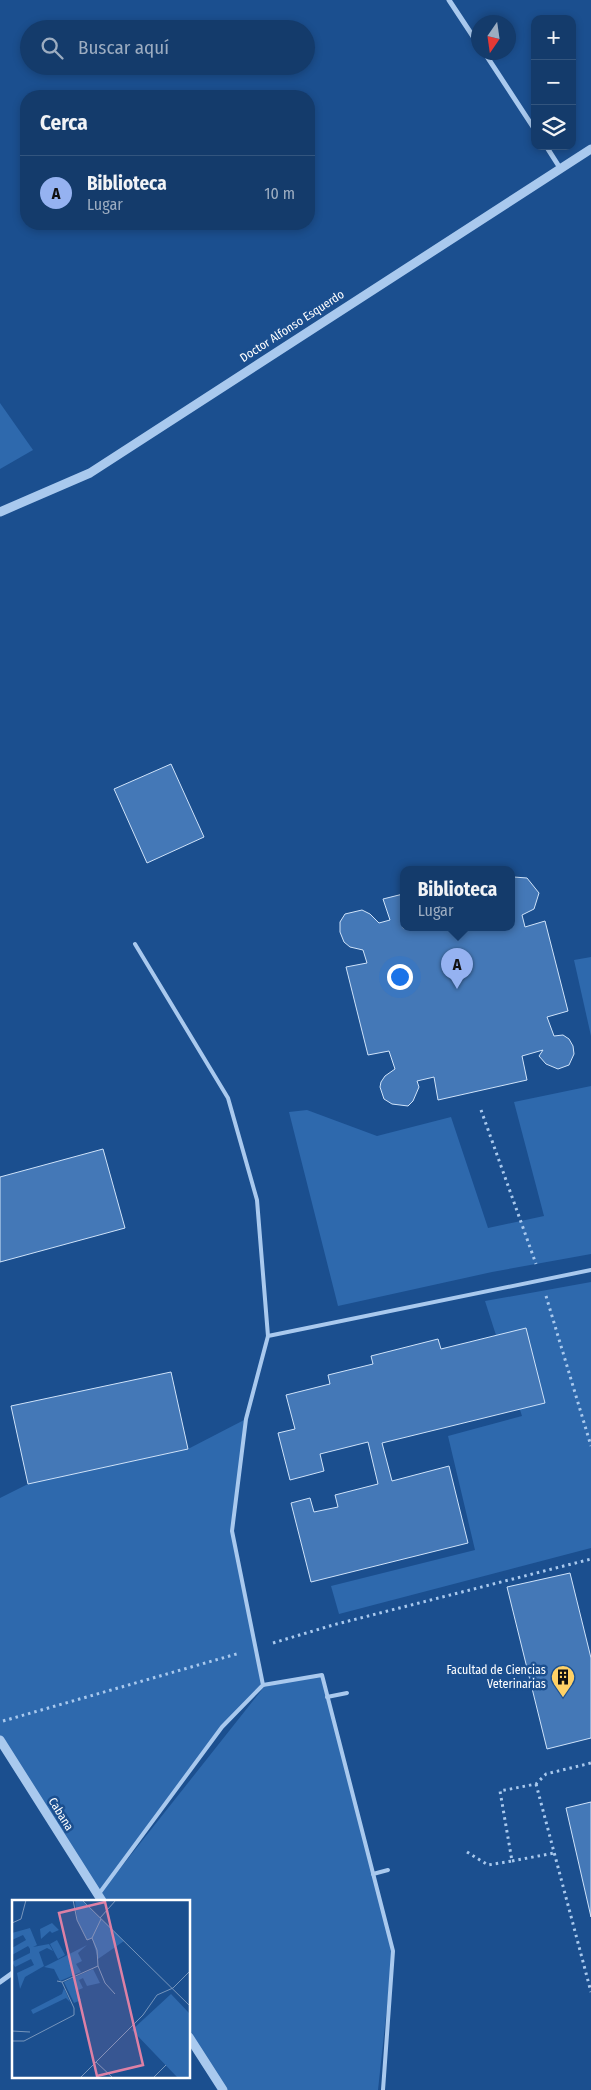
<!DOCTYPE html>
<html lang="es">
<meta charset="utf-8">
<style>
body{margin:0;font-family:"Fira Sans Condensed",sans-serif;background:#1d4271;color:#f1f3f6}
.controls{position:absolute;right:15px;top:15px;display:grid;overflow:hidden;border-radius:10px;box-shadow:0 2px 8px #0003}
.controls button{width:45px;height:45px;display:grid;place-items:center;padding:0;border:0;border-bottom:1px solid #33557e;background:#143b6b;color:#f1f3f6;font:25px sans-serif}
.compass{position:absolute;left:471px;top:15px;width:45px;height:45px;border-radius:50%;background:#143b6b;box-shadow:0 2px 8px #0003;rotate:193deg}
.you{position:absolute;left:399px;top:976px;width:18px;height:18px;margin:-12px;border:4px solid #fff;border-radius:50%;background:#1a73e8;box-shadow:0 0 0 8px #1a73e833}
.badge{display:grid;place-items:center;width:32px;height:32px;border-radius:50%;background:#95b2f1;color:#111;font-size:16px;font-weight:700}
.pin{position:absolute;translate:-50% -41px;filter:drop-shadow(0 1px 2px #0008)}
.pin::after{content:'';position:absolute;top:26px;width:18px;height:15px;background:inherit;clip-path:polygon(0 0,100% 0,50% 100%)}
.popup{position:absolute;left:400px;top:866px;width:115px;height:65px;box-sizing:border-box;display:grid;place-content:center;border-radius:10px;background:#143b6b;filter:drop-shadow(0 1px 4px #0005);font-size:16px;white-space:nowrap;color:#9dadc1}
.popup b{font-size:19px;color:#f1f3f6}
.popup::after{content:'';position:absolute;left:50%;top:100%;margin-left:-10px;border:10px solid transparent;border-top-color:#143b6b}
.list{margin:0;padding:0;list-style:none}
h2{display:flex;justify-content:space-between;align-items:center;height:65px;margin:0;padding:0 20px;font-size:21px}
h2 small{font-size:16px;font-weight:400;color:#9dadc1}
.list li{display:grid;grid-template-columns:32px 1fr auto;gap:15px;align-items:center;box-sizing:border-box;height:75px;padding:0 20px;border-top:1px solid #33557e}
.list b{display:block;font-size:19px;white-space:nowrap}
.list p{margin:0;font-size:16px;white-space:nowrap;color:#9dadc1}
.list em{font-size:16px;font-style:normal;color:#9dadc1}
.icon{flex:none;width:28px;height:28px;fill:none;stroke:currentColor;stroke-width:2;stroke-linecap:round;stroke-linejoin:round}
.map{position:relative;flex:none;width:591px;height:2090px;overflow:hidden}
.search{position:absolute;background:#143b6b;box-shadow:0 2px 8px #0003;left:20px;top:20px;width:295px;height:55px;display:flex;align-items:center;gap:12px;box-sizing:border-box;padding:0 18px;border-radius:28px;color:#9dadc1;font-size:19px}
.panel{position:absolute;background:#143b6b;box-shadow:0 2px 8px #0003;left:20px;top:90px;width:295px;height:140px;border-radius:20px}
.map>svg:first-child{display:block}
.green{fill:#2e69ad}
.building{fill:#4478b7;stroke:#cfe3fa}
.lines{fill:none;stroke-linecap:round;stroke-linejoin:round}
.path{stroke:#a9c9ee;stroke-width:3;stroke-dasharray:2.5 4;stroke-linecap:butt}
.service{stroke:#a9c9ee;stroke-width:4}
.minor{stroke:#a9c9ee;stroke-width:5}
.tertiary{stroke:#a9c9ee;stroke-width:9}
.labels{text-anchor:middle;dominant-baseline:central;stroke-width:5;stroke-linejoin:round;paint-order:stroke}
.street-label{font-size:12px;fill:#fff;stroke:#1b4f8f}
.poi-label{font-size:12px;fill:#fff;stroke:#1b4f8f;text-anchor:end}
.inset-road{fill:none;stroke:#7695bc;stroke-width:1}
.view{fill:#dd80a5;fill-opacity:0.15;stroke:#dd80a5;stroke-width:2.5}
.inset-edge{fill:none;stroke:#fff;stroke-width:2.5}
</style>
<div class="map">
<svg width="591" height="2090" viewBox="0 0 591 2090">
<rect width="100%" height="100%" fill="#1b4f8f"/>
<g class="green">
<polygon points="0,403 33,450 0,469"/>
<polygon points="591,957 591,1036 574,960"/>
<polygon points="591,1086 591,1254 492,1272 338,1306 289,1112 307,1110 377,1136 451,1117 488,1228 544,1216 514,1102"/>
<polygon points="591,1282 591,1548 339,1614 331,1586 475,1550 448,1436 522,1416 485,1301"/>
<polygon points="246,1419 232,1531 263,1685 222,1727 111,1880 264,1687 322,1675 393,1951 378,2090 223,2090 189,2037 189,1901 102,1901 0,1740 0,1498 28,1484 188,1449"/>
</g>
<g class="building">
<polygon points="171,764 204,837 147,863 114,789"/>
<polygon points="514,877 527,878 539,893 534,909 522,915 525,927 545,921 568,1011 547,1017 554,1036 563,1035 569,1039 573,1046 574,1054 569,1065 558,1069 546,1064 539,1056 543,1050 522,1056 527,1080 438,1100 434,1077 417,1081 419,1087 413,1101 408,1106 392,1104 384,1099 380,1087 381,1082 385,1076 395,1069 389,1051 368,1055 346,967 367,963 363,950 350,947 344,942 340,932 340,922 345,914 362,910 370,914 379,923 390,920 383,899 403,894 403,928 511,928 511,880"/>
<polygon points="103,1149 125,1228 0,1262 0,1177"/>
<polygon points="526,1328 545,1403 382,1443 392,1481 449,1466 468,1543 311,1582 291,1503 310,1498 314,1512 338,1507 335,1495 378,1484 368,1442 320,1454 324,1471 290,1480 278,1433 295,1429 286,1395 330,1384 328,1375 373,1364 371,1356 438,1339 441,1349"/>
<polygon points="171,1372 188,1449 28,1484 11,1406"/>
<polygon points="570,1573 591,1658 591,1738 547,1749 507,1587"/>
<polygon points="591,1802 591,1917 566,1808"/>
</g>
<g class="lines">
<g class="path">
<polyline points="481,1110 536,1264"/>
<polyline points="546,1296 591,1446"/>
<polyline points="273,1643 333,1625 591,1559"/>
<polyline points="3,1721 240,1653"/>
<polyline points="536,1784 591,1992"/>
<polyline points="467,1852 488,1865 512,1861 500,1791 536,1784 546,1774 591,1763"/>
<polyline points="512,1861 554,1853"/>
</g>
<g class="service">
<polyline points="135,944 228,1098 257,1200 268,1336"/>
<polyline points="263,1685 322,1675 393,1951 383,2090"/>
<polyline points="327,1697 347,1693"/>
<polyline points="373,1874 388,1870"/>
<polyline points="98,1895 222,1727 263,1685 232,1531 246,1419 268,1336 591,1270"/>
</g>
<g class="minor">
<polyline points="449,0 478,44"/>
<polyline points="484,52 535,130"/>
<polyline points="546,146 560,168"/>
<polyline points="0,1982 14,1972"/>
</g>
<g class="tertiary">
<polyline points="0,512 90,473 591,149"/>
<polyline points="0,1740 102,1901"/>
<polyline points="189,2037 223,2090"/>
</g>
</g>
<defs>
<g id="building-pin" transform="scale(1.25)"><path d="M0 17L-7.5 6A9.5 9.5 0 1 1 7.5 6Z" fill="#ffd166" stroke="#1b4f8f"/><path d="M-4-6H4V6H1V3H-1V6H-4ZM-2.5-4.3h1.7v1.8h-1.7ZM.8-4.3h1.7v1.8H.8ZM-2.5-1h1.7V.8h-1.7ZM.8-1h1.7V.8H.8Z" fill="#111"/></g>
</defs>
<g fill-rule="evenodd">
<use href="#building-pin" x="563" y="1677"/>
</g>
<g class="labels">
<g class="street-label">
<text transform="translate(292 326) rotate(-33)">Doctor Alfonso Esquerdo</text>
<text transform="translate(61 1814) rotate(58)">Cabana</text>
</g>
<g class="poi-label">
<text x="546" y="1670">Facultad de Ciencias<tspan x="546" dy="14">Veterinarias</tspan></text>
</g>
</g>
<g transform="translate(12 1900)">
<rect width="178" height="178" fill="#1b4f8f"/>
<path d="M63,0H70L112,41L86,59L80,38L75,40L65,20ZM40,23L47,30L40,33L38,31L29,39L28,29ZM18,28L25,45L21,47L37,44L41,51L35,48L27,52L32,66L13,77L8,89L5,73L22,65L19,59L3,67L0,62L18,53V49L16,46L0,55V48L14,40L11,35L0,40V33ZM45,40L53,55L46,59L38,44ZM75,45L66,53L70,61L64,64L69,72L48,81L42,69L32,67ZM81,69L88,83L75,86L71,78L67,80L71,88L64,91L69,100L62,103L52,82ZM52,88L58,102L54,98L21,114L19,110L50,94ZM159,94L177,113V177H165L120,130Z" fill="#2e69ad"/>
<path class="inset-road" d="M61,0L65,20L75,40L80,38M70,0L178,106M88,18L104,0M0,23L9,19L14,0M86,66L93,83L103,94M45,81L50,82L86,66L85,50L80,38L89,19M0,131L18,132M0,141H12L62,115V108L50,82M84,162L100,177M69,177L131,115L145,95L161,88L178,71M142,177L154,165"/>
<path class="view" d="M93,2L131,165L85,176L47,13Z"/>
<rect width="178" height="178" class="inset-edge"/>
</g>
</svg>
<div class="controls">
<button>+</button>
<button>−</button>
<button><svg class="icon" aria-label="layers" viewBox="0 0 24 24"><path d="M12 4l9 5-9 5-9-5zM3 14l9 5 9-5"/></svg></button>
</div>
<svg class="compass" viewBox="-18 -18 36 36"><path d="M0-13l5 13h-10z" fill="#e53935"/><path d="M0 13l5-13h-10z" fill="#9dadc1"/></svg>
<div class="you"></div>
<div class="pin badge" style="left:457px;top:989px">A</div>
<div class="popup"><b>Biblioteca</b>Lugar</div>
<div class="search"><svg class="icon" aria-label="search" viewBox="0 0 24 24"><circle cx="10" cy="10" r="6"/><path d="M15 15l6 6"/></svg>Buscar aquí</div>
<section class="panel">
<h2>Cerca<small></small></h2>
<ul class="list">
<li><span class="badge">A</span><div><b>Biblioteca</b><p>Lugar</p></div><em>10 m</em></li>
</ul>
</section>
</div>
